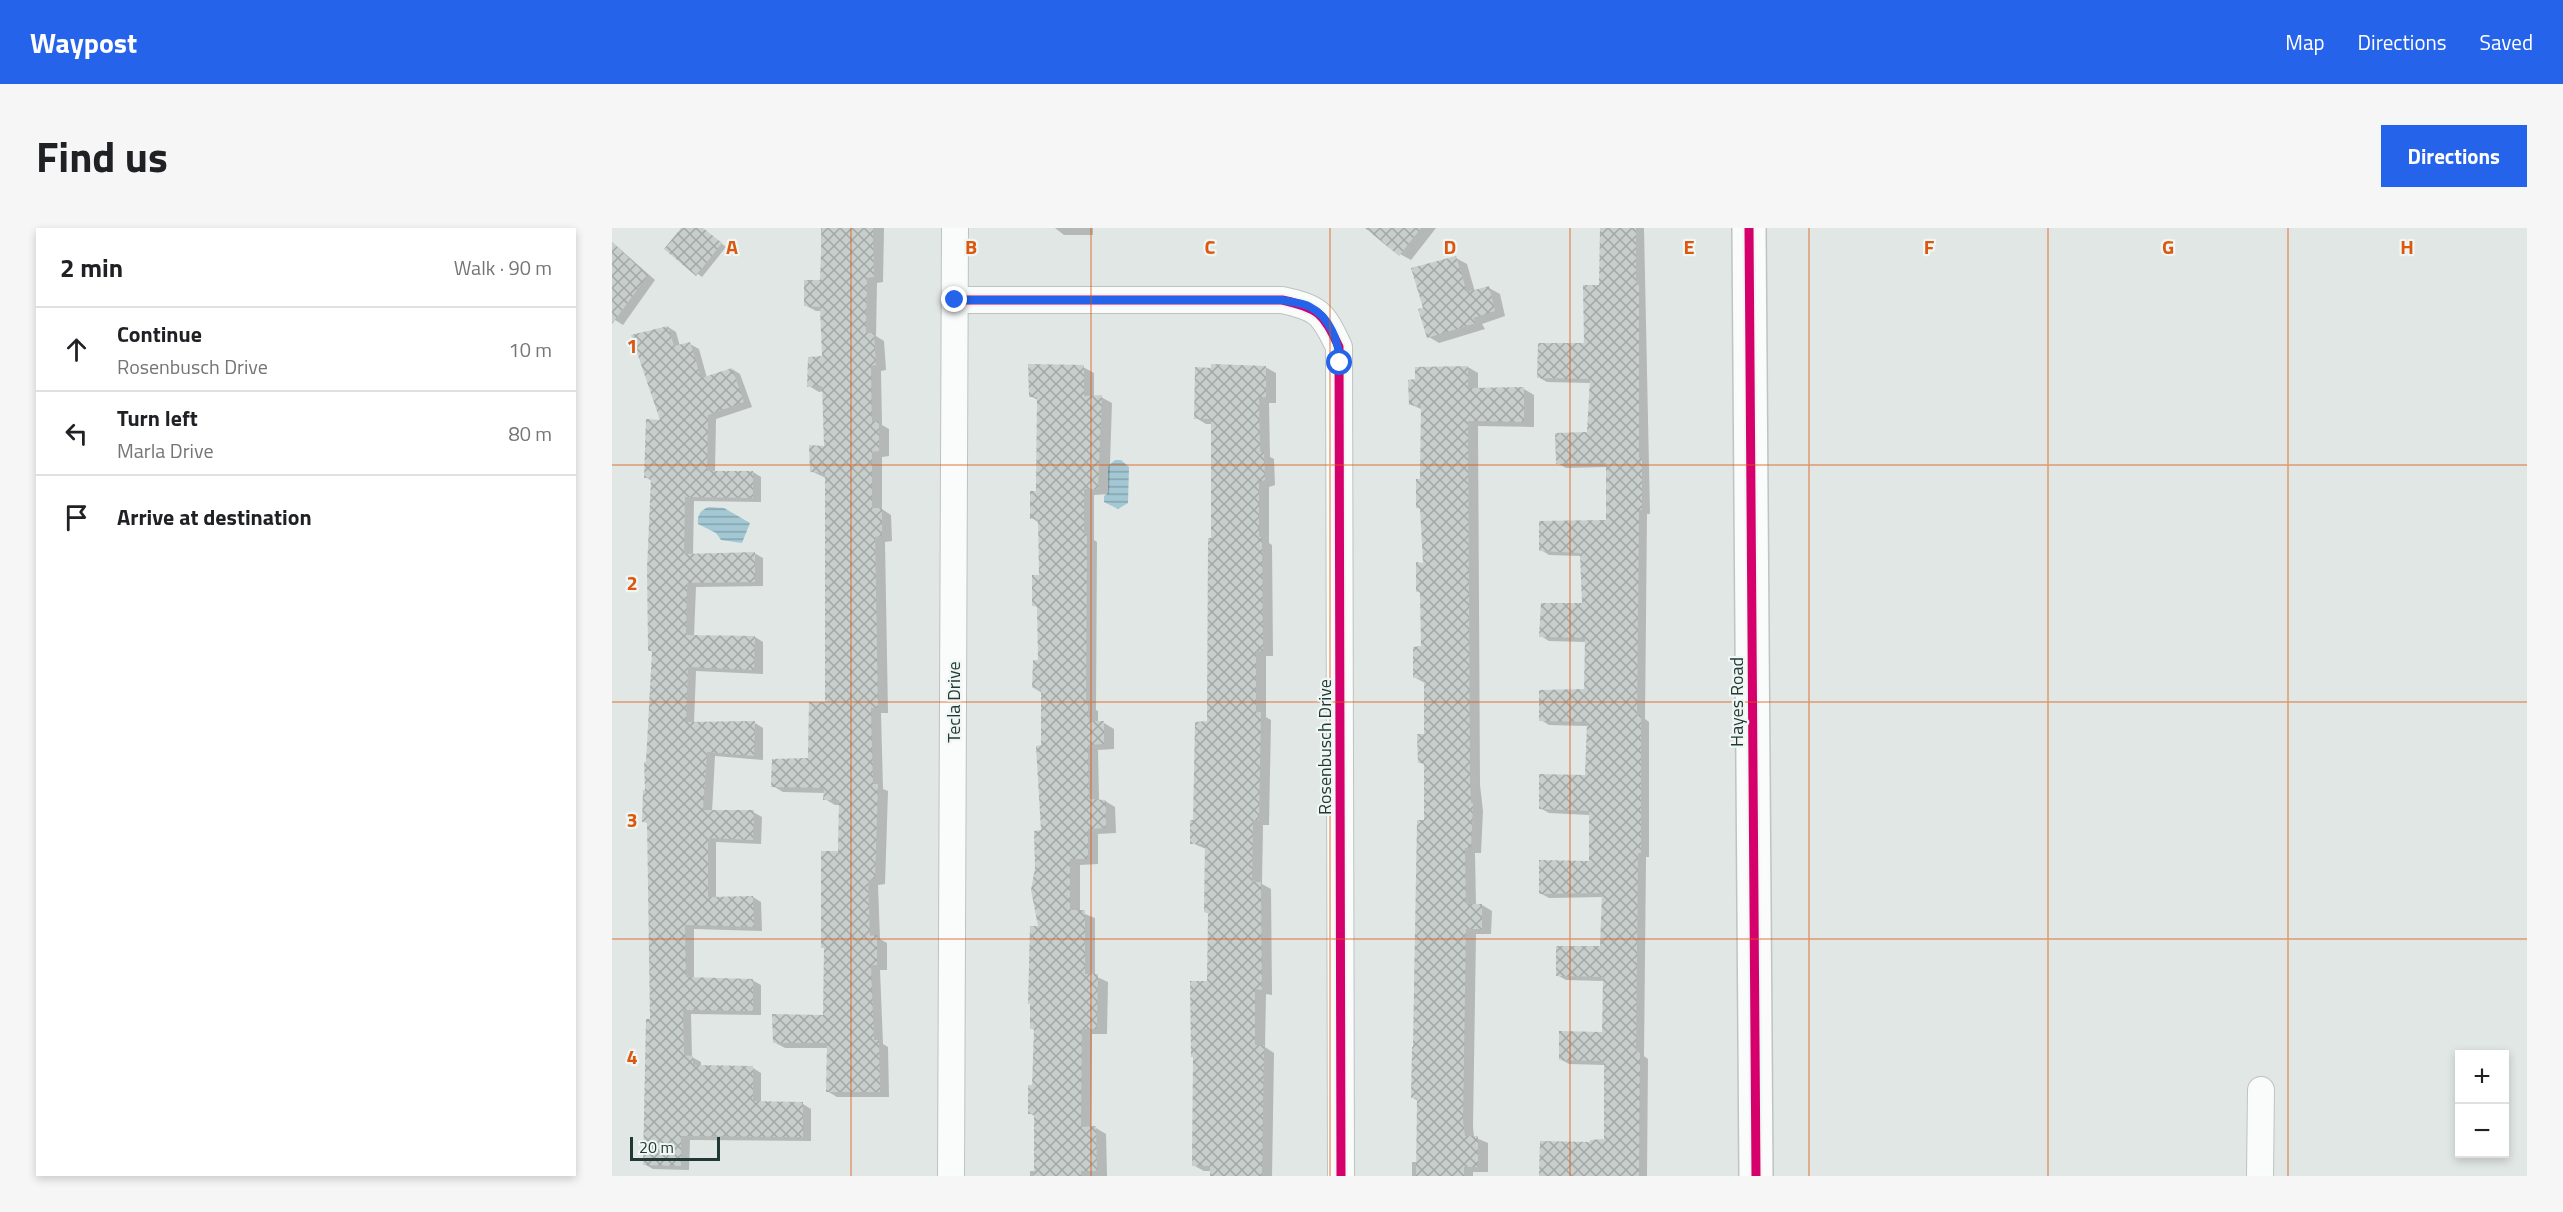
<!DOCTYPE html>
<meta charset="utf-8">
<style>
body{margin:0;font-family:"Titillium Web",sans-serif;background:#f6f6f6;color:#202124}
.controls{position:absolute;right:18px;bottom:18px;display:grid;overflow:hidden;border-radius:0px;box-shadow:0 3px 9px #0003}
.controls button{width:54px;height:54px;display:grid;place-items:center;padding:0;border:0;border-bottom:2px solid #e0e0e0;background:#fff;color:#202124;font:30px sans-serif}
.scale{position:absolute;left:18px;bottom:15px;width:90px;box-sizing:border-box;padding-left:6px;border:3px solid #213834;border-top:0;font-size:16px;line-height:21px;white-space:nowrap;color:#213834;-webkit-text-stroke:4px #eff6f3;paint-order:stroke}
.stop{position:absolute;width:18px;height:18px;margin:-14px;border:4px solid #2563eb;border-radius:50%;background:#fff}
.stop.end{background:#2563eb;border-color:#fff;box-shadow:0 2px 6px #0008}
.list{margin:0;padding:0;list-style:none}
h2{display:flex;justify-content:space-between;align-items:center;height:78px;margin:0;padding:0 24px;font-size:26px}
h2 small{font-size:20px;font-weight:400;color:#757577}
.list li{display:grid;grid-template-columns:39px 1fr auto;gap:18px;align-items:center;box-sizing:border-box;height:84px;padding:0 24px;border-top:2px solid #e0e0e0}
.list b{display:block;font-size:22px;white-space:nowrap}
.list p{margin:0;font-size:20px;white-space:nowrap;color:#757577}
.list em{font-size:20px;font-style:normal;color:#757577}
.icon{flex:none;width:33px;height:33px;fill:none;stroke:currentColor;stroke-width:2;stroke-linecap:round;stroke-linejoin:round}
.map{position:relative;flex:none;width:1915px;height:948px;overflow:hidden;border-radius:0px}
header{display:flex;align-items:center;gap:36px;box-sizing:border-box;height:84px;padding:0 30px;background:#2563eb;color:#fff}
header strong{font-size:28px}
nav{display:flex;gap:33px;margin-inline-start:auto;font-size:21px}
.intro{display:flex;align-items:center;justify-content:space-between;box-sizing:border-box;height:144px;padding:0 36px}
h1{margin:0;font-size:42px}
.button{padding:15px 27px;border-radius:0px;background:#2563eb;color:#fff;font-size:21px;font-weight:700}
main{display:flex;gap:36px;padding:0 36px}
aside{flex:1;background:#fff;border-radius:0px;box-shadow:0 3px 9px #0003}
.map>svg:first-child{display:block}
.water{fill:url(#water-rules)}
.shadow{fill:#0003}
.building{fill:url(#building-cross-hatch)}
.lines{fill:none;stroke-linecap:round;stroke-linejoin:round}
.street-casing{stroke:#bec3c2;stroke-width:28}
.secondary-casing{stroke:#bec4c2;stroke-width:36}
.street{stroke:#fafbfb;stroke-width:26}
.secondary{stroke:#fafbfb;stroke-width:33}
.cycleway-casing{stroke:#eff6f3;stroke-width:13}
.cycleway{stroke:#d6006c;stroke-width:9}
.route{stroke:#2563eb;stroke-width:8}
.grid{fill:none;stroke:#de570e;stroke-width:1.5;stroke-opacity:0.55}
.labels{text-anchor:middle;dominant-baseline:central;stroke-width:4.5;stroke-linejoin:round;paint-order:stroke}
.street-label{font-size:18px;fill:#213834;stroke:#eff6f3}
.grid-label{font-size:20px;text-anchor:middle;font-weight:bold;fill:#de570e;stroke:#eff6f3;stroke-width:4.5;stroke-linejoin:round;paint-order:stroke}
</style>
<header>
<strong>Waypost</strong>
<nav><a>Map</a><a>Directions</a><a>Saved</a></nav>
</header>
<div class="intro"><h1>Find us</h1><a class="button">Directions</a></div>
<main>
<aside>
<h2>2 min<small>Walk · 90 m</small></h2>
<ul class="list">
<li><svg class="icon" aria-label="ahead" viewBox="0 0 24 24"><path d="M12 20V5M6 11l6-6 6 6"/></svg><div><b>Continue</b><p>Rosenbusch Drive</p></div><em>10 m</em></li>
<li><svg class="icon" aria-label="left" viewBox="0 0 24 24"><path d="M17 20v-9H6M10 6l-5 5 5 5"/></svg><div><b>Turn left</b><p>Marla Drive</p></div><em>80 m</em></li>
<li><svg class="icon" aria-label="arrive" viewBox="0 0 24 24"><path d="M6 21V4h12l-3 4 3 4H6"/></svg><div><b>Arrive at destination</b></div></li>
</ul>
</aside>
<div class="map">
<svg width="1915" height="948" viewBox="0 0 1915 948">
<defs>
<pattern id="water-rules" width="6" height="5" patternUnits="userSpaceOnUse" patternTransform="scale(1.5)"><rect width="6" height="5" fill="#a3c8d4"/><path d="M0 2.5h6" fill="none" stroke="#84a3ad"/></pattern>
<pattern id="building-cross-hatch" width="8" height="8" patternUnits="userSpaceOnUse" patternTransform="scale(1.5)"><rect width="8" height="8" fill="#c8cecc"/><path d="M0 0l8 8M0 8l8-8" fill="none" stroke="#a2a8a6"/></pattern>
</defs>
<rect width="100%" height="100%" fill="#e1e7e5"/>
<g class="water">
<polygon points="503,232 509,232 517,239 516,275 506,281 492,274 492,268 496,265 496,238"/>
<path d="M97,279L112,280L138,295L130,315L109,312L104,305L86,296C85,288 88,282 97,279Z"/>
</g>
<g class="shadow">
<polygon points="71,0 90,0 114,19 90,49 54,21"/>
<polygon points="209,0 272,0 271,54 265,55 264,108 272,113 274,142 269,143 270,197 277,201 277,228 270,229 270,281 279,287 280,313 273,314 276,485 269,485 271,561 276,563 273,656 266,657 268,711 275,715 275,742 268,742 271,816 276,819 277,869 225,869 215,863 216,820 173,820 162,814 213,789 214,721 210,719 227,624 229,577 223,577 213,571 213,565 171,564 161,558 198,532 215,475 214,250 199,243 213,219 212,163 207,164 197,158 212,129 210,83 204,83 193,77 210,54"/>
<polygon points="443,0 481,0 481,7 452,7"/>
<polygon points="762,0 824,0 799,32 788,26"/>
<polygon points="990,0 1032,0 1038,286 1035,286 1033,491 1037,494 1037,629 1034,629 1032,828 1036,831 1035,948 930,948 979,916 993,913 994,837 957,836 948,831 991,805 992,753 954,752 945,747 990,720 991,669 937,670 928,665 978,634 978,587 937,585 928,580 974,548 976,498 937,497 929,492 974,463 975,414 937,413 929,408 972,377 970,328 937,327 929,322 995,293 995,239 954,240 945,235 977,206 979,155 935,154 926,149 973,117 989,58"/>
<polygon points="0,14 43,52 11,97 0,90"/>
<polygon points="844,30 855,36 863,64 877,60 888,66 893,88 870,96 873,101 827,115 817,109 813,81"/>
<polygon points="56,99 64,104 68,118 78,116 87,121 95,150 120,141 128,146 140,179 104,191 103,244 141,244 149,249 149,274 82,273 81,327 142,325 151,330 151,358 84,359 82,408 143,409 151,414 151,446 84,443 82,495 143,495 151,500 151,532 103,528 100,584 141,584 150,589 149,616 104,614 104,670 141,669 149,674 150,703 82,701 82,750 140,752 149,757 149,787 79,786 80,829 89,834 89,839 141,840 149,845 149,874 191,876 199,881 199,913 78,912 77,942 41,941 32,936 39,793 36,596 32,593 41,424 38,422 40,253 33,249 50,193"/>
<polygon points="471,139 482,145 482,169 489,169 500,175 497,266 482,267 482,312 485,314 484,482 486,483 486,495 492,495 502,501 502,521 486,522 487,573 493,573 503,579 504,605 486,606 486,636 468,637 468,684 483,690 483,748 496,754 495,806 480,806 479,900 484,900 494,906 495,948 418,948 418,943 423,943 424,889 417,885 422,858 424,803 419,800 428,700 431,518 430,465 422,460 427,433 427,380 421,377 428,349 427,295 420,290 425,264 426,172 418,168"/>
<polygon points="653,139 664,145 664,175 657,175 658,229 662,231 663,257 657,259 657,315 660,317 661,428 654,428 654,489 659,492 657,597 651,597 650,656 659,661 660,767 654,766 653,819 662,825 660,948 599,948 599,943 592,943 581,937 596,754 598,686 593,684 594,621 580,615 596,495 600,311 600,196 594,196 584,190"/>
<polygon points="856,139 866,145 866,161 912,161 922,167 922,199 866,198 868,557 871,583 869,625 863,625 864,677 870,677 880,683 879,706 864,706 861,899 862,909 876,915 876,944 861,944 861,948 800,948 800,934 806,934 806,873 801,870 813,593 813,537 807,534 814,507 813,455 802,449 811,420 810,366 805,363 812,336 810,282 805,279 809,252 811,182 798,176 805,153 805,141"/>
</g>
<g class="building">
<polygon points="69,0 91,0 110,15 84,48 52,21"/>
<polygon points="210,0 261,0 262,49 255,50 254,105 262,105 264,137 259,138 260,194 267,193 267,223 260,224 260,280 270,280 270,308 263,309 266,480 259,480 261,556 266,556 263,651 256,652 258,708 265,707 265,737 259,737 262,812 267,812 268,864 214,864 215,815 161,815 160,786 211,787 212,720 209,720 209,623 226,623 227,572 211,572 212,560 159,559 160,531 196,530 197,474 213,474 213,245 198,244 197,217 212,218 210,158 195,159 196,129 210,128 208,79 192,78 192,52 208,52"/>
<polygon points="753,0 809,0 787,28"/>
<polygon points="988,0 1024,0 1024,57 1027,57 1027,230 1030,230 1030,282 1027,282 1025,487 1029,487 1029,625 1026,625 1024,824 1028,824 1027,948 927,948 928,913 978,914 978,912 992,911 992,833 947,832 947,803 990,804 991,749 944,748 944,718 988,718 990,665 927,666 927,632 977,633 977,583 927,581 927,546 973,547 975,494 927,493 927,462 972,461 973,410 927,409 929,375 970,375 968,325 927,323 927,293 994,292 994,235 944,236 943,205 975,204 978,151 925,150 926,115 972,115 971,57 987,57"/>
<polygon points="0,14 36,47 0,96"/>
<polygon points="844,28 855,64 877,58 883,83 861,90 864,95 815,110 806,81 811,80 799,40"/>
<polygon points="56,98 62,118 78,114 89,150 120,140 132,174 96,187 95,243 141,243 141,270 73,269 72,326 143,324 143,354 75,355 74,407 143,408 142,442 76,439 74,494 143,493 142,528 95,524 91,582 142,582 141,612 96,610 96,669 141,668 142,699 73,697 74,749 141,751 141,783 71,782 72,827 81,828 81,837 141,838 141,873 191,874 191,909 69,908 69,938 31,937 34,791 38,791 35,594 30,594 31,562 33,562 32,534 34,534 40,423 36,423 35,341 39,250 32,250 34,191 48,192 19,107"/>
<polygon points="416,136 472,137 472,168 490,167 486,261 472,261 472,306 475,306 474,476 476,476 477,493 492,493 492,516 476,517 477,571 494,572 494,600 476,601 476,631 458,631 458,682 473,682 473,746 486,746 485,801 470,801 469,899 484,898 485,943 469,943 469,948 422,948 422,886 416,886 416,857 420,857 422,801 418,801 418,775 416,776 418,698 426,698 419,662 423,640 422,603 429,602 424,518 429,517 429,460 420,460 421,432 426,432 425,378 420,378 420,347 427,347 426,291 418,291 418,263 424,263 425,169 417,169"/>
<polygon points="599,136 654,138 654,169 647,170 648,224 652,224 653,252 647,254 647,309 650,309 651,423 644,423 644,484 649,484 647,592 641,592 640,654 649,654 650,762 643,761 643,817 652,817 650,948 598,948 598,938 580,938 581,829 579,829 578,753 595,753 596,685 592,684 593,616 578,616 578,592 581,592 583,494 595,493 596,310 599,310 599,191 582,191 583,139 599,140"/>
<polygon points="856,138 856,160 912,159 912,194 856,193 858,550 859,575 861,575 859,620 853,620 854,676 870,676 870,701 854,701 851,892 853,908 866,908 866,939 852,939 852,948 804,948 805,870 799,870 800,819 801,819 805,592 812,592 812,535 806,535 805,506 812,506 812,450 801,450 801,419 809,418 808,363 804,364 804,334 811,335 808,280 804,280 804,251 808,251 809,178 797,177 796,152 803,151 803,139"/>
</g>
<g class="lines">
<g class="street-casing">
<g id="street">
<path d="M343,72H670C707,80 711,85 727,119L729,948"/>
<polyline points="339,948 343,0"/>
<polyline points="1648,948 1649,862"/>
</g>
</g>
<g class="secondary-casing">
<polyline id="secondary" points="1137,0 1144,948"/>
</g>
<use href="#street" class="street"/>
<use href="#secondary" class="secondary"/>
<g class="cycleway-casing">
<g id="cycleway">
<polyline points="1137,0 1144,948"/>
<path d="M343,72H670C707,80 711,85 727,119L729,948"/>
</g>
</g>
<use href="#cycleway" class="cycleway"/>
</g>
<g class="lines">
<path class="route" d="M343,72H670C679,74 691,75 698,79C718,89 727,114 728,135"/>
</g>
<path class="grid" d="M239,0V948M479,0V948M718,0V948M958,0V948M1197,0V948M1436,0V948M1676,0V948M0,237H1915M0,474H1915M0,711H1915"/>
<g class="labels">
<g class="street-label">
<text transform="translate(341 474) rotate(-90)">Tecla Drive</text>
<text transform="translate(1124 474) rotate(-90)">Hayes Road</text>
<text transform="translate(712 519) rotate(-90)">Rosenbusch Drive</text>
</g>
</g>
<g class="grid-label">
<text x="120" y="26">A</text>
<text x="359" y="26">B</text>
<text x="598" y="26">C</text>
<text x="838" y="26">D</text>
<text x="1077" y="26">E</text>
<text x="1317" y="26">F</text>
<text x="1556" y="26">G</text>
<text x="1795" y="26">H</text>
<text x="20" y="125">1</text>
<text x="20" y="362">2</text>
<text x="20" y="599">3</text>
<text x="20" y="836">4</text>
</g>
</svg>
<div class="controls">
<button>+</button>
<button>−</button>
</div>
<div class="scale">20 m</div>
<div class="stop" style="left:728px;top:135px"></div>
<div class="stop end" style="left:343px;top:72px"></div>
</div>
</main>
